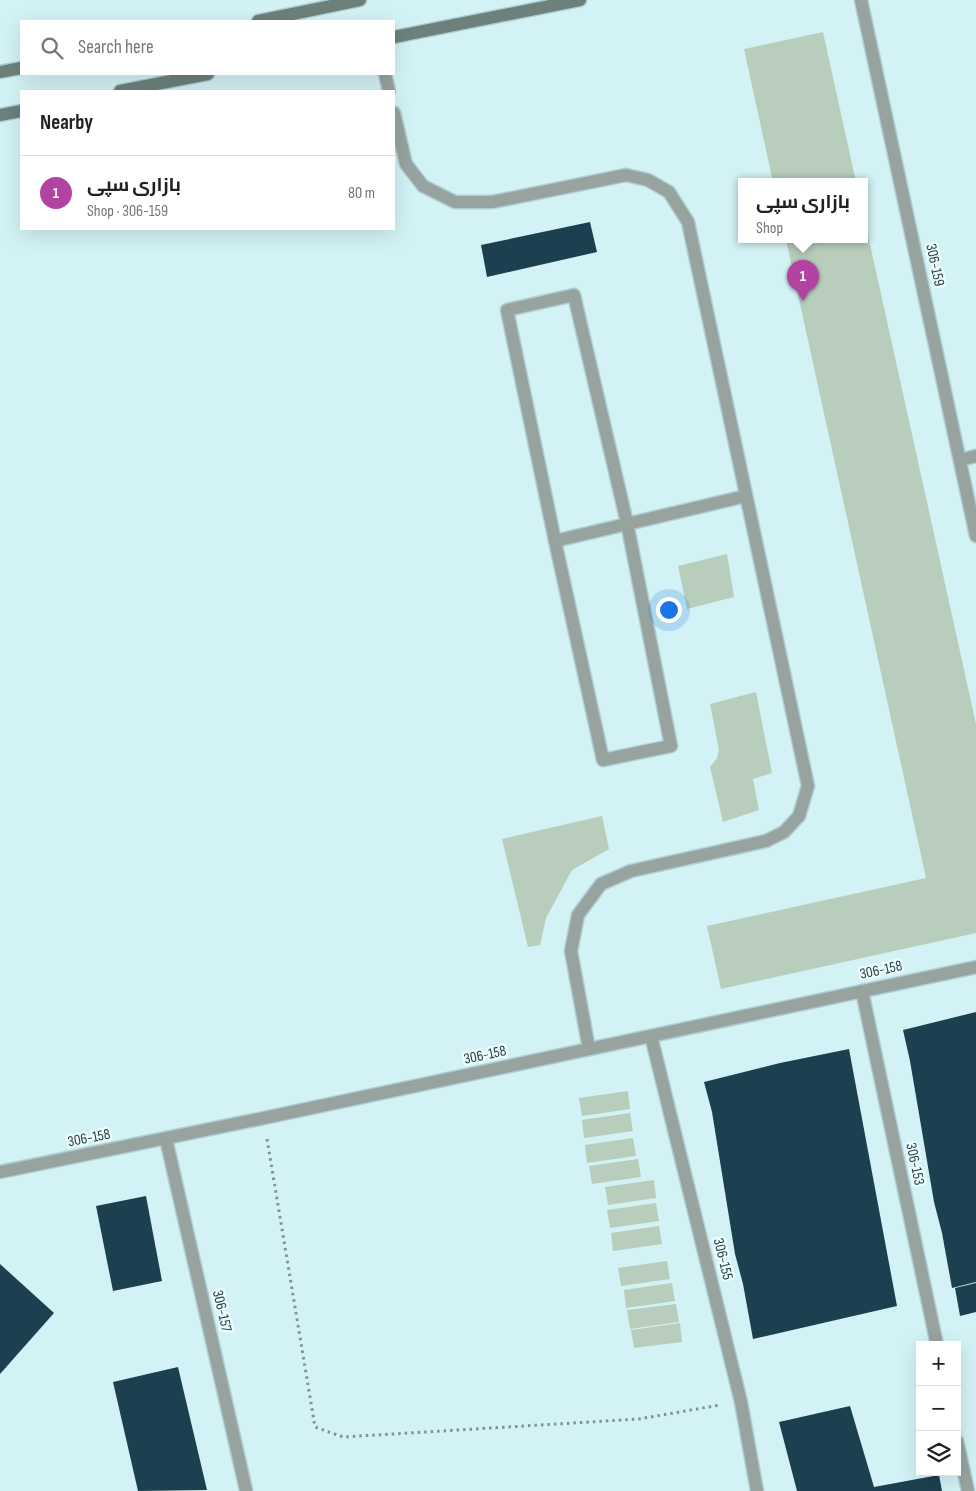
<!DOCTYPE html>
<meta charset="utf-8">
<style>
body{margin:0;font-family:"Sofia Sans Condensed",Cairo,sans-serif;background:#f6f6f6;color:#202124}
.controls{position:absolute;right:15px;bottom:15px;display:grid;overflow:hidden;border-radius:0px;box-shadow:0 5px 20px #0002}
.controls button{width:45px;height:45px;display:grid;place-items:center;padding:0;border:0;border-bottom:1px solid #e0e0e0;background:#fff;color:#202124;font:25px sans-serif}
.you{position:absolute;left:668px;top:609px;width:18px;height:18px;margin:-12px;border:4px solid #fff;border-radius:50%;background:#1a73e8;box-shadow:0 0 0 8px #1a73e833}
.badge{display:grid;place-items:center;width:32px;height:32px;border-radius:50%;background:#b343a1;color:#fff;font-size:16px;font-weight:700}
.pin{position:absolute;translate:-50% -41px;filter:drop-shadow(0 1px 2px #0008)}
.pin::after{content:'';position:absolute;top:26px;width:18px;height:15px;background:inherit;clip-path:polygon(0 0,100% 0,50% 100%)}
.popup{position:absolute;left:738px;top:178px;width:130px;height:65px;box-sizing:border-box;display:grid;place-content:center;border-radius:0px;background:#fff;filter:drop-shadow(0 1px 4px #0005);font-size:16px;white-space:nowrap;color:#757577}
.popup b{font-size:19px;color:#202124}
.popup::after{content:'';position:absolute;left:50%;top:100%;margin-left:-10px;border:10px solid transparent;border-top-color:#fff}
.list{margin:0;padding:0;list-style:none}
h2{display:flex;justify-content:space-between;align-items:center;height:65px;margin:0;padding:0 20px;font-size:21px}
h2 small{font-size:16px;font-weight:400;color:#757577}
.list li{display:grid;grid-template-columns:32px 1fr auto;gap:15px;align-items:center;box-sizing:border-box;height:75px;padding:0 20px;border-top:1px solid #e0e0e0}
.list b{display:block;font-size:19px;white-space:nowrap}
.list p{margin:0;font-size:16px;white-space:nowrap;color:#757577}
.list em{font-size:16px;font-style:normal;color:#757577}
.icon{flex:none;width:28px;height:28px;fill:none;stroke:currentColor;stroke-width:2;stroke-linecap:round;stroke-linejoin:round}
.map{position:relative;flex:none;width:976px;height:1491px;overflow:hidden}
.search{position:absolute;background:#fff;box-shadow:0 5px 20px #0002;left:20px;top:20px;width:375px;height:55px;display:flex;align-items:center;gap:12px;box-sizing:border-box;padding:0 18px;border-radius:0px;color:#757577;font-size:19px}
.panel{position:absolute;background:#fff;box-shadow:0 5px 20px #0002;left:20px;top:90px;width:375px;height:140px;border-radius:0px}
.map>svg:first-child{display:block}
.green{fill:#b8cdbc}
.building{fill:#1d4050}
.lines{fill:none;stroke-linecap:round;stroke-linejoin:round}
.lane-casing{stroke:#b1cdd1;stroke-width:15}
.street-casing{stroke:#b1cdd1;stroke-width:15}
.secondary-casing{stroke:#b1cdd1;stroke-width:15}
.path{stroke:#7d9497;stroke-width:3;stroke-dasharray:2.5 4;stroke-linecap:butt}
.lane{stroke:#96a39f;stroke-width:12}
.street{stroke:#96a39f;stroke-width:12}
.secondary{stroke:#6d807b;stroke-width:12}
.labels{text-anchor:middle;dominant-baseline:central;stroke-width:5;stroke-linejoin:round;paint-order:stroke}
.street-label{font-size:15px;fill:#2d3a3c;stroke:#e9fdff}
</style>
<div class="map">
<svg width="976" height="1491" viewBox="0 0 976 1491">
<rect width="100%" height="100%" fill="#d2f2f6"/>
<g class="green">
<polygon points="823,32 856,182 773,182 744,49"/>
<polygon points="864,217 976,724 976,933 721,989 707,926 926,878 786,240 864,240"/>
<polygon points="727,554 734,597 687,609 678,566"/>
<polygon points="756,692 772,773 753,779 759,810 723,822 710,767 717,758 719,750 710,704"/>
<polygon points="602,816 609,849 572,870 546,918 540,945 528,947 502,839"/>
<polygon points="628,1091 630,1109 582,1116 579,1098"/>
<polygon points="630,1113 633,1131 584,1138 582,1120"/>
<polygon points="633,1138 636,1156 587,1163 585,1145"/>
<polygon points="638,1159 641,1177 592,1184 589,1166"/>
<polygon points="654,1180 656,1198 608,1205 605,1187"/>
<polygon points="656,1203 659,1221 610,1228 607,1210"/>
<polygon points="659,1226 662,1244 613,1251 611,1233"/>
<polygon points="667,1261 670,1279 621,1286 618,1268"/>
<polygon points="672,1283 675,1301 626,1308 624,1290"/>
<polygon points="676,1304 679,1322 630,1329 627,1310"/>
<polygon points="680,1323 682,1342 634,1348 631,1330"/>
</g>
<g class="building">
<polygon points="590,222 597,252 487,277 481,245"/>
<polygon points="976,1012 976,1282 952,1288 942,1233 934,1202 910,1061 903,1030"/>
<polygon points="849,1049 897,1306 753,1339 743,1284 735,1254 712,1112 704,1082 780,1063"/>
<polygon points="146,1196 162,1281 113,1291 96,1206"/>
<polygon points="0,1264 54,1313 0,1374"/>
<polygon points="976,1283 976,1312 960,1316 955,1288"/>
<polygon points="178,1367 207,1490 138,1491 113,1382"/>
<polygon points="850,1406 874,1487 939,1475 942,1491 797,1491 779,1422"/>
</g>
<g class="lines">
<g class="lane-casing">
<g id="lane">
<polygon points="574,295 627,523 671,746 603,760 555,541 507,310"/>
<polyline points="555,541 746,496"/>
</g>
</g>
<g class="street-casing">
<g id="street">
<polyline points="861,0 976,536"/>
<polyline points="385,74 389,91"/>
<polyline points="394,113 406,164 423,186 455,202 492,202 626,175 648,180 669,192 688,222 808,786 799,816 784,832 766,841 631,871 601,884 578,915 571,951 589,1049"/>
<polyline points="960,460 976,456"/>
<polyline points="862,991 937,1345"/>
<polyline points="651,1036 741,1402 757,1491"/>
<polyline points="166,1139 246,1490"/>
<polyline points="0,1172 264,1118 976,967"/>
<polyline points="957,1441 968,1491"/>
</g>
</g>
<g class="secondary-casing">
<g id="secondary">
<polyline points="258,21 360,0"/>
<polyline points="394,37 580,0"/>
<polyline points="0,72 21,68"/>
<polyline points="120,91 208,74"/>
<polyline points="0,115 21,111"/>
</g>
</g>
<polyline class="path" points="267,1139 315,1427 343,1437 639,1419 720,1405"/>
<use href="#lane" class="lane"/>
<use href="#street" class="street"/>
<use href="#secondary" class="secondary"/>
</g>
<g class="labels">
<g class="street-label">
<text transform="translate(935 265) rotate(78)">306-159</text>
<text transform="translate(881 970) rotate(-12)">306-158</text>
<text transform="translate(485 1055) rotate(-12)">306-158</text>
<text transform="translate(89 1138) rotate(-11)">306-158</text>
<text transform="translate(915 1164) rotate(78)">306-153</text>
<text transform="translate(723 1259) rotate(76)">306-155</text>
<text transform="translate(222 1311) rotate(77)">306-157</text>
</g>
</g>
</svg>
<div class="controls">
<button>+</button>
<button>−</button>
<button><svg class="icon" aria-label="layers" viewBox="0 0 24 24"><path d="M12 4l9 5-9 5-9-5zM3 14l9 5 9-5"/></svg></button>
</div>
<div class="you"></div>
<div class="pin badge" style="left:803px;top:301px">1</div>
<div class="popup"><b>بازاری سپی</b>Shop</div>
<div class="search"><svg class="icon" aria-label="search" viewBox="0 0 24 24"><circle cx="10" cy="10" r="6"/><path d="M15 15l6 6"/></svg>Search here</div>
<section class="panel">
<h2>Nearby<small></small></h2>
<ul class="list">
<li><span class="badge">1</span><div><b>بازاری سپی</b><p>Shop · 306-159</p></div><em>80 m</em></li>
</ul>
</section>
</div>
